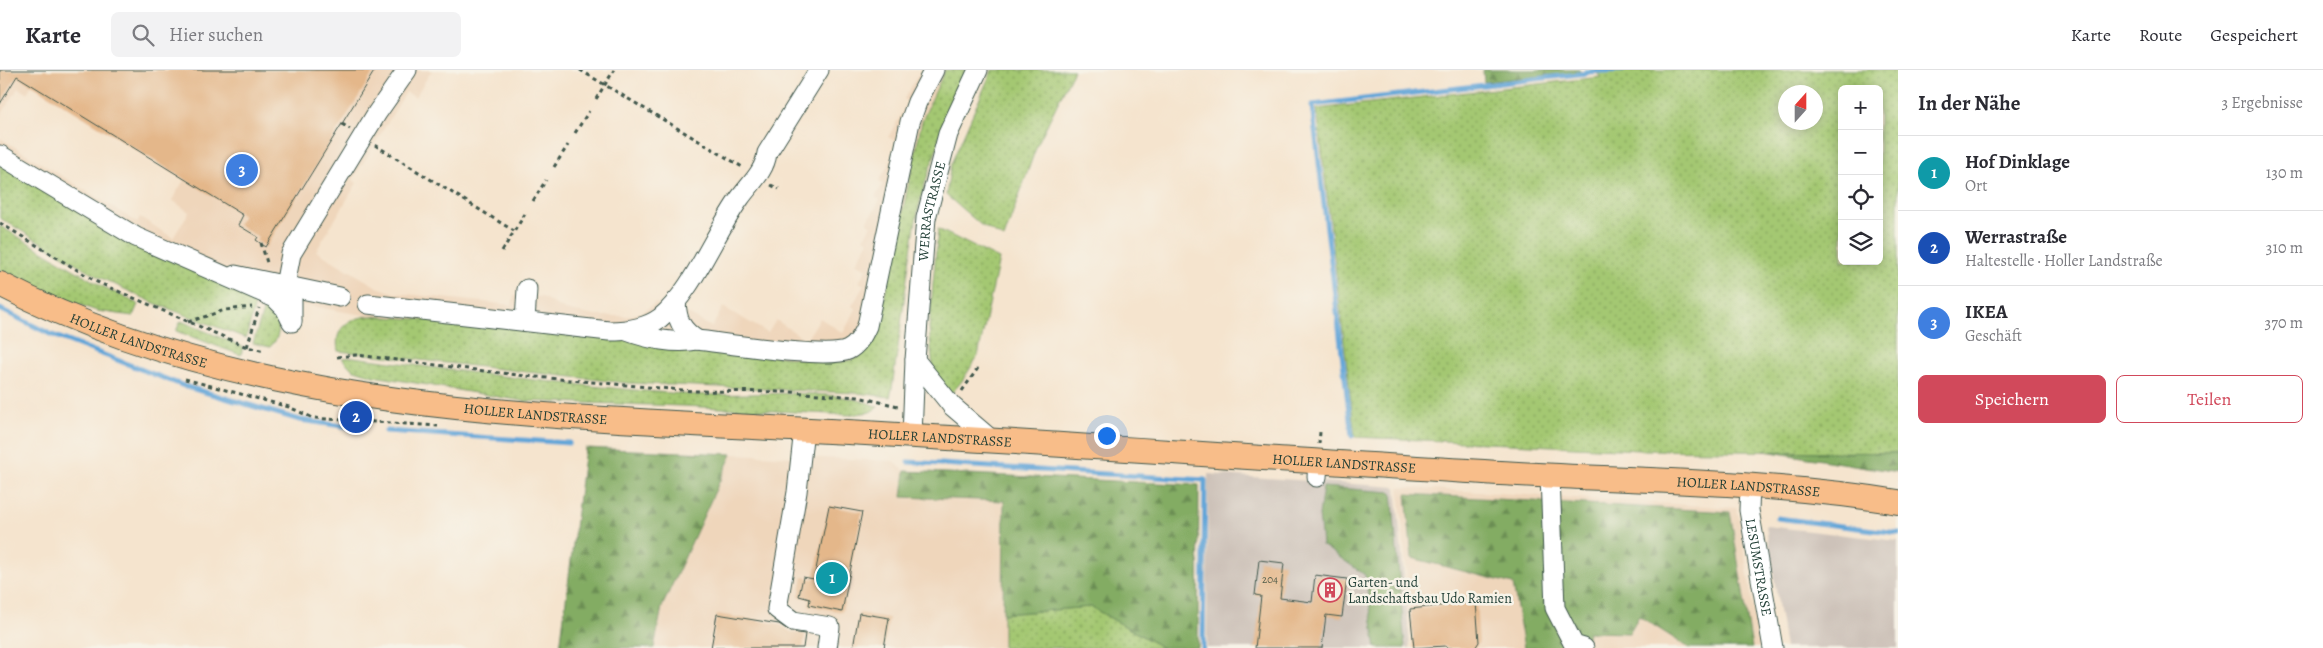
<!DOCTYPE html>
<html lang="de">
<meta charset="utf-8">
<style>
body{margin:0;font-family:Alegreya,serif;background:#f2f2f3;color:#2b2b33}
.controls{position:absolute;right:15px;top:15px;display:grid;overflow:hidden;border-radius:8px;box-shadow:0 2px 12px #0003}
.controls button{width:45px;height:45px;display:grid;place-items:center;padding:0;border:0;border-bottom:1px solid #e1e1e2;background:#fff;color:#2b2b33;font:25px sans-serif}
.compass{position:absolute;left:1778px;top:15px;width:45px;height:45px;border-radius:50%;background:#fff;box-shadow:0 2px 12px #0003;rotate:21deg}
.you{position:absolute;left:1106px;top:365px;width:18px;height:18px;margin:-12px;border:4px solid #fff;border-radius:50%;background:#1a73e8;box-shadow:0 0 0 8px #1a73e833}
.badge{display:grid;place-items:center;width:32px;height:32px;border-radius:50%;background:#d1495b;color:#fff;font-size:16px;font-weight:700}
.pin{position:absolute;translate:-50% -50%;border:2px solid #fff;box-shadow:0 1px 5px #0006}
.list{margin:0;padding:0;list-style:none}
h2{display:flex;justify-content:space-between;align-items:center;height:65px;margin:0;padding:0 20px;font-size:21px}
h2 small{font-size:16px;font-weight:400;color:#7c7c81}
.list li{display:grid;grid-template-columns:32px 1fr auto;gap:15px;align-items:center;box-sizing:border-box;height:75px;padding:0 20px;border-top:1px solid #e1e1e2}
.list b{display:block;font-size:19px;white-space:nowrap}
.list p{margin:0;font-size:16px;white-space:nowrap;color:#7c7c81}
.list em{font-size:16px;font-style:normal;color:#7c7c81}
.actions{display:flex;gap:10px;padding:15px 20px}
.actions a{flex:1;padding:11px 0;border:1px solid #d1495b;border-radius:8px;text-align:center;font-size:18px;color:#d1495b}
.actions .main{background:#d1495b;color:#fff}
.icon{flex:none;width:28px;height:28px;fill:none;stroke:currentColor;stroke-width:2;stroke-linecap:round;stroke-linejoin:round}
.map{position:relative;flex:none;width:1898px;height:578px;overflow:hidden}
header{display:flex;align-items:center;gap:30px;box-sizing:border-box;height:70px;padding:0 25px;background:#fff;border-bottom:1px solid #e1e1e2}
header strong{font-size:24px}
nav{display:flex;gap:28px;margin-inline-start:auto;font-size:18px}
.search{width:350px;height:45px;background:#f2f2f3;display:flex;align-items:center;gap:12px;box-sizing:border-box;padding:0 18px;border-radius:8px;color:#7c7c81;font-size:19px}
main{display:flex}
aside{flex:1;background:#fff}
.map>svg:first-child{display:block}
.built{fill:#efd6bb}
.industrial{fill:#cdc2b9}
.grass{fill:url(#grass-dots);stroke:#628253;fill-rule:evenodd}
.forest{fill:url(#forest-firs);stroke:#51744c}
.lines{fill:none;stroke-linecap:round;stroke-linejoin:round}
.stream{stroke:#63a6d8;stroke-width:5}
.building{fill:#e4b78a}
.minor-casing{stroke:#3f564b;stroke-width:21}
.major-casing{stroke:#3f564b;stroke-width:26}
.path{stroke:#3f564b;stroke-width:3;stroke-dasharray:4 4;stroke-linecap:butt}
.minor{stroke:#fff;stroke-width:19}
.major{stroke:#f8bd89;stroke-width:24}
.labels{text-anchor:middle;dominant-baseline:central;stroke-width:5;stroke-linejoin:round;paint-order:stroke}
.number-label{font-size:11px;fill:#505c4a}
.street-label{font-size:14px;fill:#1f3d34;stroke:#f7f3e8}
.poi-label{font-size:14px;fill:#1f3d34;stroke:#f7f3e8;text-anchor:start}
</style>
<header>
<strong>Karte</strong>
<div class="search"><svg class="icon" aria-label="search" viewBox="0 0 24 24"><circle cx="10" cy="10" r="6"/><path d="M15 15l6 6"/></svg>Hier suchen</div>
<nav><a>Karte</a><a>Route</a><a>Gespeichert</a></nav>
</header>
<main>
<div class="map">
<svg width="1898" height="578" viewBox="0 0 1898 578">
<defs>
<pattern id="grass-dots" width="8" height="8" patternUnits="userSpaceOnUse" patternTransform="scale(1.25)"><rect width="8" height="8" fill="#a4c872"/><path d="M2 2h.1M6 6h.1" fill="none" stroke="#85a45e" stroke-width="1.8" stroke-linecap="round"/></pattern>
<pattern id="forest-firs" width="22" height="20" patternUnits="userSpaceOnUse" patternTransform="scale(1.25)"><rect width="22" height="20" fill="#83ac64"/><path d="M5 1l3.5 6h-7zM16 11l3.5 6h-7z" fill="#6b8d53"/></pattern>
</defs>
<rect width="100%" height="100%" fill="#f7f3e8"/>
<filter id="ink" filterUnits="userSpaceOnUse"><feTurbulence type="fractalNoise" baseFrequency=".02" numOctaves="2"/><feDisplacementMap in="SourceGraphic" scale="10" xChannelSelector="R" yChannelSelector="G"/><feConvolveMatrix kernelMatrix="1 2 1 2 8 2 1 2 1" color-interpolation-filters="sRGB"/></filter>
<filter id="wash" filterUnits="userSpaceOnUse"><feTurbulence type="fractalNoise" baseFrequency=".0096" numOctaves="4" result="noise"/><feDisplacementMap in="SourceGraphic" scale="20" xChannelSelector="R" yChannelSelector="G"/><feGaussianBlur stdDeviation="1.12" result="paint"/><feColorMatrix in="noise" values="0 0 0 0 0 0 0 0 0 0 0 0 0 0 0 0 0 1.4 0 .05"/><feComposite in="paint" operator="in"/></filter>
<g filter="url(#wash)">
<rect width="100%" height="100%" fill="#f5e4ce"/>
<g class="built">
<polygon points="0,0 432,0 415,27 406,22 353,110 357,113 316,181 377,217 394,223 512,235 514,225 542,227 565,240 595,246 628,246 643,242 655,233 690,245 712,257 723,237 768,263 776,250 806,270 820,248 843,263 856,239 852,236 864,215 859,212 866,199 856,193 869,171 864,168 871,155 867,152 880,130 875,127 883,114 879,111 901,74 888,67 909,32 904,29 921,0 945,0 922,51 878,257 869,280 852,292 832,292 369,246 257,227 0,93 0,68 137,152 140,147 173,168 189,142 172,130 184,110 32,15 27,23 18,18 0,47"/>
<polygon points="732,384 893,391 905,401 902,427 1004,430 1003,578 654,578 662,537"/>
<polygon points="1399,417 1737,438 1760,578 1752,578 1729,442 1412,488 1514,514 1524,578 1413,578"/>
<polygon points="1639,546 1689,578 1585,578 1587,562 1628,563"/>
</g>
<g class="industrial">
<polygon points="1208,404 1396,417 1410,578 1405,578 1392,422 1322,475 1365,505 1376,578 1207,578"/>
<polygon points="1766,456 1898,471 1898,578 1785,578"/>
</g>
<g class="grass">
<path d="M945,0H970C947,53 923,104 914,162C906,207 902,252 895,297C893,308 893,317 890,327L857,323L627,313L338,281C334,258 347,249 369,246L463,252L832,292C863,291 866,285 878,257L922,51Z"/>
<polygon points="992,0 1074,0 1037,75 1004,168 981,155 946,125 951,94"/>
<path d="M1593,0H1898V383L1640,380L1355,367L1317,39L1601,7ZM1842,19H1879V191H1842ZM1786,22H1816V52H1786Z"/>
<polygon points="0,93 257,227 246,268 154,233 97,206 0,148"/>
<polygon points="0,156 100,215 138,234 133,246 97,241 77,234 0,200"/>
<polygon points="938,159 999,189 978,286 962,311 950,325 933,299 929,258"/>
<path d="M266,232C280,244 284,264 270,277L253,273Z"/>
<polygon points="181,251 243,277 241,285 176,261"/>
<path d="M354,287C464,302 573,316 683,324C739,328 829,314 878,337L870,342L849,345L684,336L523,331L374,306L352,299L342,288Z"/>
<polygon points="1091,537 1163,578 1003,578 1003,544"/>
</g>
<g class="forest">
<polygon points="1483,0 1579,0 1581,2 1484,12"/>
<polygon points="585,378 732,384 662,537 654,578 560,578"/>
<polygon points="1764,381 1898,383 1898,402"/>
<polygon points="905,401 1199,415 1198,578 1163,578 1091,537 1003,544 1004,431 902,427"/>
<polygon points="1323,417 1392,422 1405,578 1376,578 1365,505 1322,475 1319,445"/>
<polygon points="1406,424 1730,442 1752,578 1689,578 1639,546 1629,563 1588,562 1585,578 1524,578 1513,514 1412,488"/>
</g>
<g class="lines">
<g class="stream">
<polyline points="1586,2 1623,0"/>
<polyline points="0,239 50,264 184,316 300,350 364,359"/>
<polyline points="386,361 569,373"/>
<polyline points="1352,366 1312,35 1587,3"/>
<polyline points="908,392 1205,410 1203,578"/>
<polyline points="1777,448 1898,463"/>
</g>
</g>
<g id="blocks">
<g class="building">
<polygon points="0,0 375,0 266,177 256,170 258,167 238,155 243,145 17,6 0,34"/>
<polygon points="829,436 862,442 842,542 809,535 810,529 799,526 803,507 814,509"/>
<polygon points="1259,490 1284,493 1280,528 1312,532 1315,505 1347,509 1342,547 1326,545 1322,578 1255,578 1261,526 1255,525"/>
<polygon points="1476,532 1479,572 1475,578 1449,578 1445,576 1414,578 1410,539"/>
<polygon points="859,543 889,548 884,578 853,578"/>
<polygon points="717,544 779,554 791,562 805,564 803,578 711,578"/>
</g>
</g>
</g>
<g filter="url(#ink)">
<use href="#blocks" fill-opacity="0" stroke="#3f564b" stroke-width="1"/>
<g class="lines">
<g class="minor-casing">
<g id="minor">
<polyline points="0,85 136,167 275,228 285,238 292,252"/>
<polyline points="235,205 340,227"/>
<path d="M676,231C677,251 681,259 697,270"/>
<path d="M368,234L609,261C627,261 645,259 660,248C693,221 714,164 740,128C750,114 765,101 767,83L819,0"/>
<polyline points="292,250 292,229 285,215 291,184 377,43 407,0"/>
<polyline points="525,251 527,219"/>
<path d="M627,261C648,269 675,274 697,270C725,273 828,290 848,280C858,275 863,265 867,256L910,52L917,32L934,0"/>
<polyline points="915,290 952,336 993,371"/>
<polyline points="804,359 797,422 777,539 793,551 830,557 827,578"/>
<path id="s1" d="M912,366L915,290L926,148L948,64L978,0"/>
<polyline points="1550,406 1555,538 1574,575 1584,578"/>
<polyline points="1317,407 1318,392"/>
<path id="s2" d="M1750,416L1749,440L1773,578"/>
</g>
</g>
<g class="major-casing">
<g id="major">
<path id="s3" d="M0,214C243,340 523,345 791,359C1022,371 1253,388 1484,402C1622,411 1762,410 1898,432"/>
</g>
</g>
<g class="path">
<polyline points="580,0 744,98"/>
<polyline points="596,29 614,0"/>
<polyline points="342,54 350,59"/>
<polyline points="575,63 589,41"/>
<polyline points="375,75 514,161"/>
<polyline points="554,97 568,75"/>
<polyline points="771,115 779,119"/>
<polyline points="533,131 546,110"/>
<polyline points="0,153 97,212 247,277 265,281"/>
<polyline points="261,173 268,196"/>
<polyline points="502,181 525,144"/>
<polyline points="188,252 225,240 252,237"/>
<polyline points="247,277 259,238"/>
<polyline points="337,287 356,285 525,306 693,321 790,322 858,327 898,336"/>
<polyline points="185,309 289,337 313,348 438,356"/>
<polyline points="962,321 978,298"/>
<polyline points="1319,374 1320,362"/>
</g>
<use href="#minor" class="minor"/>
<use href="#major" class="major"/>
</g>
</g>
<defs>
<g id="building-ring" transform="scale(1.25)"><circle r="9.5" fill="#f7f3e8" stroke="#d1495b" stroke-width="1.5"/><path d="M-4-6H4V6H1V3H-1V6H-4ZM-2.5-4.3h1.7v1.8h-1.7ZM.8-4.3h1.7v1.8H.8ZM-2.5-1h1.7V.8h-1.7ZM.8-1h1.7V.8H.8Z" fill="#d1495b"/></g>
</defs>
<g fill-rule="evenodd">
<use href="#building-ring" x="1330" y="520"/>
</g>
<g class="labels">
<g class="number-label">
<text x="1270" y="509">204</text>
</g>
<g class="street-label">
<text stroke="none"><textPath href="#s1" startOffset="226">WERRASTRASSE</textPath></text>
<text stroke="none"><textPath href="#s3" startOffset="150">HOLLER LANDSTRASSE</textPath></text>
<text stroke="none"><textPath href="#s3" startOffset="555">HOLLER LANDSTRASSE</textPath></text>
<text stroke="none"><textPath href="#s3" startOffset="960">HOLLER LANDSTRASSE</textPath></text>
<text stroke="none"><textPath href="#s3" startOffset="1365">HOLLER LANDSTRASSE</textPath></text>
<text stroke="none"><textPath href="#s3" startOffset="1770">HOLLER LANDSTRASSE</textPath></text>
<text stroke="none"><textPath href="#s2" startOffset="82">LESUMSTRASSE</textPath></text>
</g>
<g class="poi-label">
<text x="1348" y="512">Garten- und<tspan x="1348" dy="16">Landschaftsbau Udo Ramien</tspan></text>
</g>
</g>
</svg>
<div class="controls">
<button>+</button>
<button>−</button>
<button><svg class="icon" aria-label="locate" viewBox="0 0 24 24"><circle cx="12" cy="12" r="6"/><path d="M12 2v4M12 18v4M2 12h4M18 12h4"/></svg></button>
<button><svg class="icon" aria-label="layers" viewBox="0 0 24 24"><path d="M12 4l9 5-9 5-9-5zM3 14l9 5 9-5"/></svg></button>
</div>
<svg class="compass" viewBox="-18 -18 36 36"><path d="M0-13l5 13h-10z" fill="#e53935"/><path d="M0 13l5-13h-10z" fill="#7c7c81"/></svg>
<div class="you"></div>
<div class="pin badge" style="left:832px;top:508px;background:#0f9aa8">1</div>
<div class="pin badge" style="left:356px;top:347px;background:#1a4fb4">2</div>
<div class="pin badge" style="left:242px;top:100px;background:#3f7fe0">3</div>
</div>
<aside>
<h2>In der Nähe<small>3 Ergebnisse</small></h2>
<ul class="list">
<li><span class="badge" style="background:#0f9aa8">1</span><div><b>Hof Dinklage</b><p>Ort</p></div><em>130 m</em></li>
<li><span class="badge" style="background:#1a4fb4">2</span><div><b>Werrastraße</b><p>Haltestelle · Holler Landstraße</p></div><em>310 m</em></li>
<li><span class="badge" style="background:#3f7fe0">3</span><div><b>IKEA</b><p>Geschäft</p></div><em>370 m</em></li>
</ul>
<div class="actions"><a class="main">Speichern</a><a>Teilen</a></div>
</aside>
</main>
